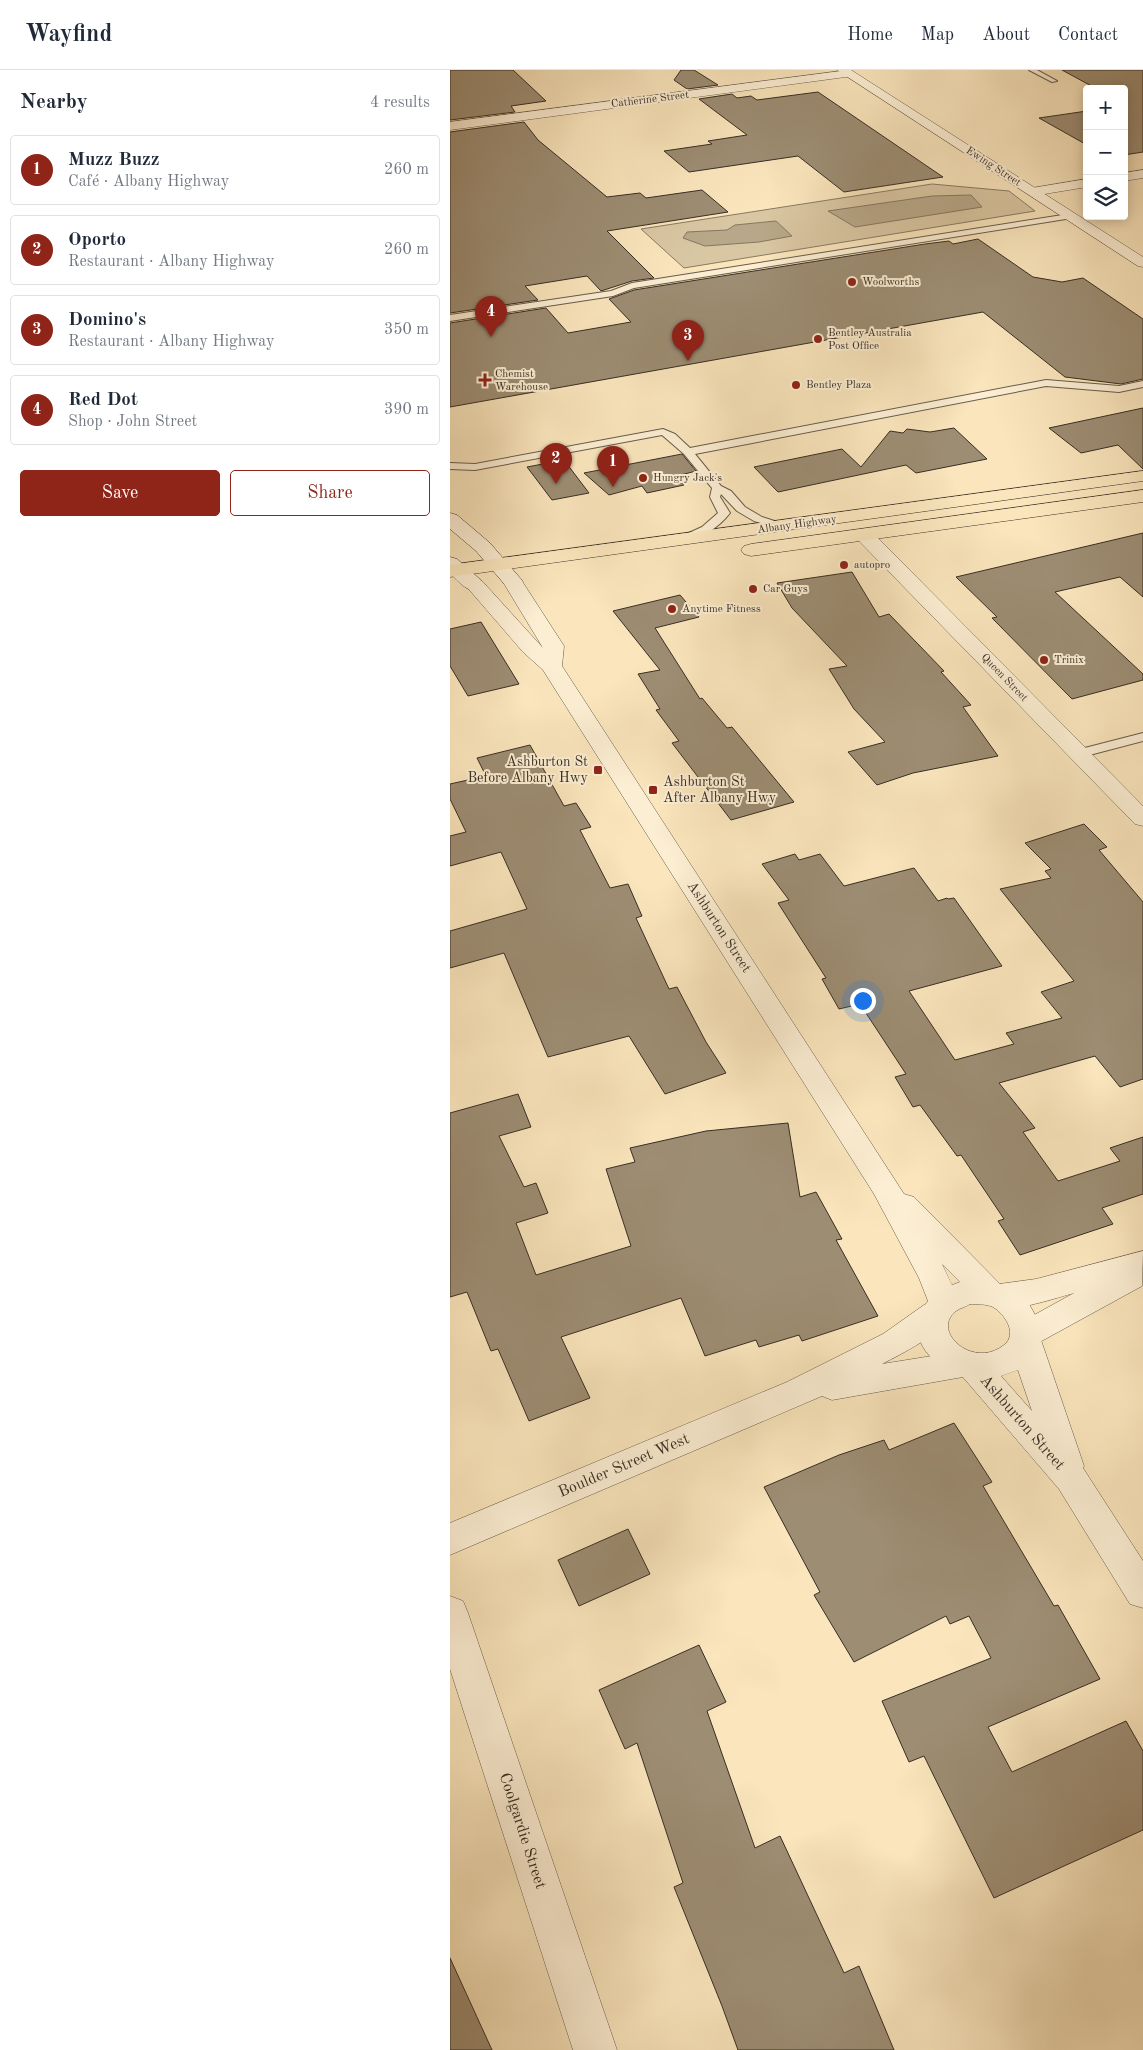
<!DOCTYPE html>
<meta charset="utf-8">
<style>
body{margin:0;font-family:"Old Standard TT",serif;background:#f2f2f3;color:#1f2937}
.controls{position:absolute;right:15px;top:15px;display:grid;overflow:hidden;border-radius:5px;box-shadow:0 2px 12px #0003}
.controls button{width:45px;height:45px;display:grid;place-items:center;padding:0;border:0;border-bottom:1px solid #e0e1e3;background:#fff;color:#1f2937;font:25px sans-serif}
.you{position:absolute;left:412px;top:930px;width:18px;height:18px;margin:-12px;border:4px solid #fff;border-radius:50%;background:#1a73e8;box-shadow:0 0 0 8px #1a73e833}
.badge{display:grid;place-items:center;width:32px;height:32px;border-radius:50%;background:#8f2418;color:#fff;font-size:16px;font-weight:700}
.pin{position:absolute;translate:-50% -41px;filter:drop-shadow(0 1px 2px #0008)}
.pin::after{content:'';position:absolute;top:26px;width:18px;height:15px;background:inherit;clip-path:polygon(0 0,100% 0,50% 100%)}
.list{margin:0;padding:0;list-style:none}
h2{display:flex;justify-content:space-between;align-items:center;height:65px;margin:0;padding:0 20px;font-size:21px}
h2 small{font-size:16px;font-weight:400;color:#747a83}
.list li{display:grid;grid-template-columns:32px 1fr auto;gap:15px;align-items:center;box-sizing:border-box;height:70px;margin:0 10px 10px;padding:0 10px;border:1px solid #e0e1e3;border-radius:5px}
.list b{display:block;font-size:19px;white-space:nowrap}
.list p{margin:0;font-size:16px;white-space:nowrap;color:#747a83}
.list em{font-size:16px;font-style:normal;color:#747a83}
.actions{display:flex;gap:10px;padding:15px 20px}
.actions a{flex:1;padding:11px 0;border:1px solid #8f2418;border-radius:5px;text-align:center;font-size:18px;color:#8f2418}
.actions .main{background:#8f2418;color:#fff}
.icon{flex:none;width:28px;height:28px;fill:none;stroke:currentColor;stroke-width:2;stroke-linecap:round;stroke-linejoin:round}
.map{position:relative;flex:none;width:693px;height:1980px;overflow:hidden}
header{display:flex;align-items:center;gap:30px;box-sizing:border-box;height:70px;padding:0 25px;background:#fff;border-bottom:1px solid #e0e1e3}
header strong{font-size:24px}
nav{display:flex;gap:28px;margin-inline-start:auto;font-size:18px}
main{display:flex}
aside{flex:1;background:#fff}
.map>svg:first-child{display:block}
.green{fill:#d9c6a2;stroke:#887a63}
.water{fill:#b8a788;stroke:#857760}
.building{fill:#9d8d73;stroke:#382e24}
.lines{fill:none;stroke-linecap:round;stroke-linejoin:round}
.service-casing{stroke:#685c4a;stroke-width:2}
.minor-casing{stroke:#685c4a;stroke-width:1}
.tertiary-casing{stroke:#685c4a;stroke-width:1}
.secondary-casing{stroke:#382e24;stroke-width:1}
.trunk-casing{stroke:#382e24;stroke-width:1}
.service{fill:#fceed3;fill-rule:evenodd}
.minor{fill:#fceed3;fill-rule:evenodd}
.tertiary{fill:#fceed3;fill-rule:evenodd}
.secondary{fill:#fceed3;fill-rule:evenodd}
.trunk{fill:#fae5bc;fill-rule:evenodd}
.poi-dot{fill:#8f2418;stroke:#fceed3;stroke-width:2}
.labels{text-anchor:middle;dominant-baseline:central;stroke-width:4;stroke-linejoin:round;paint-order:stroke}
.far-street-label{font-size:11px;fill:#382e24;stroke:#fceed3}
.far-poi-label{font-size:11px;fill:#382e24;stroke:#fceed3;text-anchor:start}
.poi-label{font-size:14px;fill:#382e24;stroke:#fceed3;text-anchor:end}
.street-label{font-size:14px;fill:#382e24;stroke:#fceed3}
.near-street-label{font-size:16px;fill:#382e24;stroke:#fceed3}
</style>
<header>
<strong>Wayfind</strong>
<nav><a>Home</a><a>Map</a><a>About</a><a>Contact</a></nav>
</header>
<main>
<aside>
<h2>Nearby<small>4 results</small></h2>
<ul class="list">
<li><span class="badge">1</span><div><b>Muzz Buzz</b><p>Café · Albany Highway</p></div><em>260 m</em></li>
<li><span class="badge">2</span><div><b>Oporto</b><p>Restaurant · Albany Highway</p></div><em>260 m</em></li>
<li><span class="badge">3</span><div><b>Domino's</b><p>Restaurant · Albany Highway</p></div><em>350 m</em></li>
<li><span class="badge">4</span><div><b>Red Dot</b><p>Shop · John Street</p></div><em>390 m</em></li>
</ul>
<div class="actions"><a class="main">Save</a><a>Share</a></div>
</aside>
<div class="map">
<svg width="693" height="1980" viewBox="0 0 693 1980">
<rect width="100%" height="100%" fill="#fae5bc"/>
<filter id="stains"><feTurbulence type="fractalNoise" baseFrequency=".004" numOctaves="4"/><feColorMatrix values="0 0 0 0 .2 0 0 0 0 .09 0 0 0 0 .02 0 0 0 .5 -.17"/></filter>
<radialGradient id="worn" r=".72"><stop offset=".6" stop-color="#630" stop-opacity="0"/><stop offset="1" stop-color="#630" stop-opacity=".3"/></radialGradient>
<polygon class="green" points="482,114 559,121 585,141 234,198 191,159"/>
<g class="water">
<polygon points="521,125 532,137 405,157 378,141 482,126"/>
<polygon points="326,151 342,166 309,172 255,176 233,168 237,162 277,160 285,155"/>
</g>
<g class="building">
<polygon points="0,0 63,0 96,31 61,36 65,42 0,50"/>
<polygon points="231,0 244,0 268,15 237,19 224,10"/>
<polygon points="612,0 693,0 693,82 674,85 674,35 677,35 674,34 674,19 647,19"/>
<polygon points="368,22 493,107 394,122 348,86 239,102 214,81 262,74 258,71 297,65 249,29 282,24 287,28 301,26 307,30"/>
<polygon points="637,41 637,75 589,48"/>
<polygon points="74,52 88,70 157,127 190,123 196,128 252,120 278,142 157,161 204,208 182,211 151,221 137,206 75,216 88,230 0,243 0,62"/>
<polygon points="528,169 583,207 612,212 633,208 693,249 693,309 671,314 615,307 533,242 0,337 0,253 96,238 118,263 181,252 159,229 184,220 475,174 499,171 503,174"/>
<polygon points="693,338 693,399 668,375 631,383 599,358"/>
<polygon points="504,358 537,389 466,403 456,395 328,422 304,397 392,379 411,397 440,361 453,363 457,359 480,362"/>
<polygon points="232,384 246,401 227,406 234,415 197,423 192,416 159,425 134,403"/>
<polygon points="114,390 139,423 102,430 77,397"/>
<polygon points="693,463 693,527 670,507 605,522 693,604 693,610 622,629 542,548 547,547 506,507"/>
<polygon points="402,502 429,547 439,544 494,601 491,602 521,635 513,637 548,686 463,703 427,715 398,682 435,672 404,639 379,599 397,596 342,538 327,513"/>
<polygon points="230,525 249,547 205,558 250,629 252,628 277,658 282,657 344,732 281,750 222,673 229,671 206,640 210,639 188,604 210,600 163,541"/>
<polygon points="31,552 69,614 18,626 0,596 0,559"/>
<polygon points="80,675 114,736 126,733 141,757 130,760 160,818 178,814 192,846 186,848 219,919 227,917 256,972 276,1003 215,1024 179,966 98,987 54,883 0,898 0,861 77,839 51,782 0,796 0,766 16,762 0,729 0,714 36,706 27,688"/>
<polygon points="634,754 657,777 649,780 693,832 693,1009 670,1017 645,986 549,1013 585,1058 573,1062 608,1111 670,1091 660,1078 693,1067 693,1124 652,1138 663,1154 570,1185 548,1151 554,1149 511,1085 507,1086 470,1035 463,1037 445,1007 456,1004 410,934 389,939 372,909 376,908 328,833 339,830 312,794 345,784 349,790 370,784 394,816 464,798 488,831 497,828 498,829 504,828 552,896 459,921 505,990 564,974 556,963 612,948 591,922 624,911 550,819 601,808 595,801 601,799 575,773"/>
<polygon points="68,1024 81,1057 49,1066 74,1117 86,1113 98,1143 66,1153 86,1205 181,1176 156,1099 185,1092 180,1078 256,1061 338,1053 350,1127 366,1122 392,1169 386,1170 428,1246 352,1271 349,1265 309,1277 306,1270 255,1286 231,1228 111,1267 140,1328 79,1351 48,1279 41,1281 17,1222 0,1227 0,1043"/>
<polygon points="504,1353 542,1412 533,1416 604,1536 608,1535 650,1609 538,1657 562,1702 676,1651 693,1681 693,1760 544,1828 474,1686 459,1692 432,1631 541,1588 519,1546 500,1554 496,1546 404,1592 364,1525 370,1522 314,1417 389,1385 434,1370 439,1380"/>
<polygon points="178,1459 200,1504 129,1536 108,1490"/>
<polygon points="249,1575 276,1632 257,1641 305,1778 330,1766 394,1903 409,1896 444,1980 288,1980 272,1936 224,1817 233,1813 187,1673 175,1679 149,1620"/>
<polygon points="0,1888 42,1980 0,1980"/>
</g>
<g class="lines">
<g class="service-casing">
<g id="service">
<polygon points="579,0 587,0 607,11 602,12"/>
<polygon points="619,144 623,146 622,148 184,218 163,226 0,251 0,245 161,221 182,213"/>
<path d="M596,310L669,316L693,311V317L669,322L596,316L245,384L271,416L281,421L295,437L312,447L337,455L339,457L337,459L333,460L304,451L287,441L271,424L270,427L280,443C271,455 246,475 230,471L228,469L230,467L252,457L268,443L260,427L262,418L234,384L212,365L25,400L0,399V393L25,394L213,359L225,364L240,378Z"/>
<polygon points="693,663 693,671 628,688 621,684 623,681"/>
</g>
</g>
<g class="minor-casing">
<g id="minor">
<polygon points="399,0 405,4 403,6 0,60 0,52"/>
<polygon points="693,100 693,108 674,111 674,103"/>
<polygon points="637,109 637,117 582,126 575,122 582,118"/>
<polygon points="415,460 422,462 693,736 693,756 685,754 408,470 405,466 408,462"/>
<path d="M693,1181L692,1216L588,1273L577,1277L566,1273L561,1264L566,1255L624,1223C598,1230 565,1243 538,1235L533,1226L538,1217L549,1214L586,1209Z"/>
<path d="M485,1231L496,1235L501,1244C490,1265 453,1283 432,1294L513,1281L524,1285L529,1294L524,1303L513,1307L382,1330L372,1326L0,1485V1453L337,1312L433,1264L474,1235Z"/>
<polygon points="0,1526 13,1531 18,1543 167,1980 123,1980 0,1599"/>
</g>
</g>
<g class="tertiary-casing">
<g id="tertiary">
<polygon points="387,0 401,0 693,187 693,197 688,196"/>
<path d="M63,506L70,508L114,576L112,596L454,1124L464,1127L550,1214L561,1217L577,1230L591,1256V1270L634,1396L633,1398L693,1491V1538L680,1534L609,1419L512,1306C478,1294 453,1265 478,1231L469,1208L424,1124L93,600L73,582L16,516L19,512L26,510L33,512L93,578L53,512L56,508ZM492,1194L510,1212L502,1215ZM520,1234C528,1234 536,1234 543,1237C555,1244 568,1264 554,1275C523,1300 480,1261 506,1241C510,1238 516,1237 520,1234ZM568,1300L582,1341L551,1306Z"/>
</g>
</g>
<g class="secondary-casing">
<g id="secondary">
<polygon points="0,443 7,445 40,473 70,508 73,512 70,516 63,518 56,516 26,481 0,459"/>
<path d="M0,487L7,489L33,512L36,516L33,520C18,524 10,513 0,503Z"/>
</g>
</g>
<g class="trunk-casing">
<g id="trunk">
<polygon points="693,401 693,411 0,507 0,495"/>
<polygon points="693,420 693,432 301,486 294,484 291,480 294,476 301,474"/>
</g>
</g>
<use href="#service" class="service"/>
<use href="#minor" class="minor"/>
<use href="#tertiary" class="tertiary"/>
<use href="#secondary" class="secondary"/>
<use href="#trunk" class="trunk"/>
</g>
<g class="poi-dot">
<circle cx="402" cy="212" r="5"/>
<circle cx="368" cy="269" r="5"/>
<path d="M32.5 302.5h5v5h5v5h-5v5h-5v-5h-5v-5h5z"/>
<circle cx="346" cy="315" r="5"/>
<circle cx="193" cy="408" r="5"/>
<circle cx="394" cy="495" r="5"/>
<circle cx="303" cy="519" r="5"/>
<circle cx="222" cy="539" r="5"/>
<circle cx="594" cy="590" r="5"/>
<rect x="143" y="695" width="10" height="10" rx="2.5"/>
<rect x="198" y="715" width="10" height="10" rx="2.5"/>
</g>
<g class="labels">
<g class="far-street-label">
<text transform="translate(200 30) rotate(-7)">Catherine Street</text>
<text transform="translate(543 97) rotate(33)">Ewing Street</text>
<text transform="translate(347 455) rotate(-8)">Albany Highway</text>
<text transform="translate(554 608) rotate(46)">Queen Street</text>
</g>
<g class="far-poi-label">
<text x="412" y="212">Woolworths</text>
<text x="378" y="263">Bentley Australia<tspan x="378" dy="13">Post Office</tspan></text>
<text x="45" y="304">Chemist<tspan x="45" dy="13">Warehouse</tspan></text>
<text x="356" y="315">Bentley Plaza</text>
<text x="203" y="408">Hungry Jack's</text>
<text x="404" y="495">autopro</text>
<text x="313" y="519">Car Guys</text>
<text x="232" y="539">Anytime Fitness</text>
<text x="604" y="590">Trinix</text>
</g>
<g class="poi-label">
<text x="138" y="692">Ashburton St<tspan x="138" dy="16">Before Albany Hwy</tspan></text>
<text x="213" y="712" text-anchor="start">Ashburton St<tspan x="213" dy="16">After Albany Hwy</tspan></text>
</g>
<g class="street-label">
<text transform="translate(269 857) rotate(57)">Ashburton Street</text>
</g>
<g class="near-street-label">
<text transform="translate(572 1353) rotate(49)">Ashburton Street</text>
<text transform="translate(174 1396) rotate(-23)">Boulder Street West</text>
<text transform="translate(72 1761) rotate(72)">Coolgardie Street</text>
</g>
</g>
<rect width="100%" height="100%" filter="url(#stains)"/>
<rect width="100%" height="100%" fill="url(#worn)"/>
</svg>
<div class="controls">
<button>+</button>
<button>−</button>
<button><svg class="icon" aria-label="layers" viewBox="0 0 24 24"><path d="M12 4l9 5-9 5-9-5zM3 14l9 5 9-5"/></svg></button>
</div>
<div class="you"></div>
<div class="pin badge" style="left:163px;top:417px">1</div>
<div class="pin badge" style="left:106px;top:414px">2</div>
<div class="pin badge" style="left:238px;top:291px">3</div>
<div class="pin badge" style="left:41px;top:267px">4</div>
</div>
</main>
